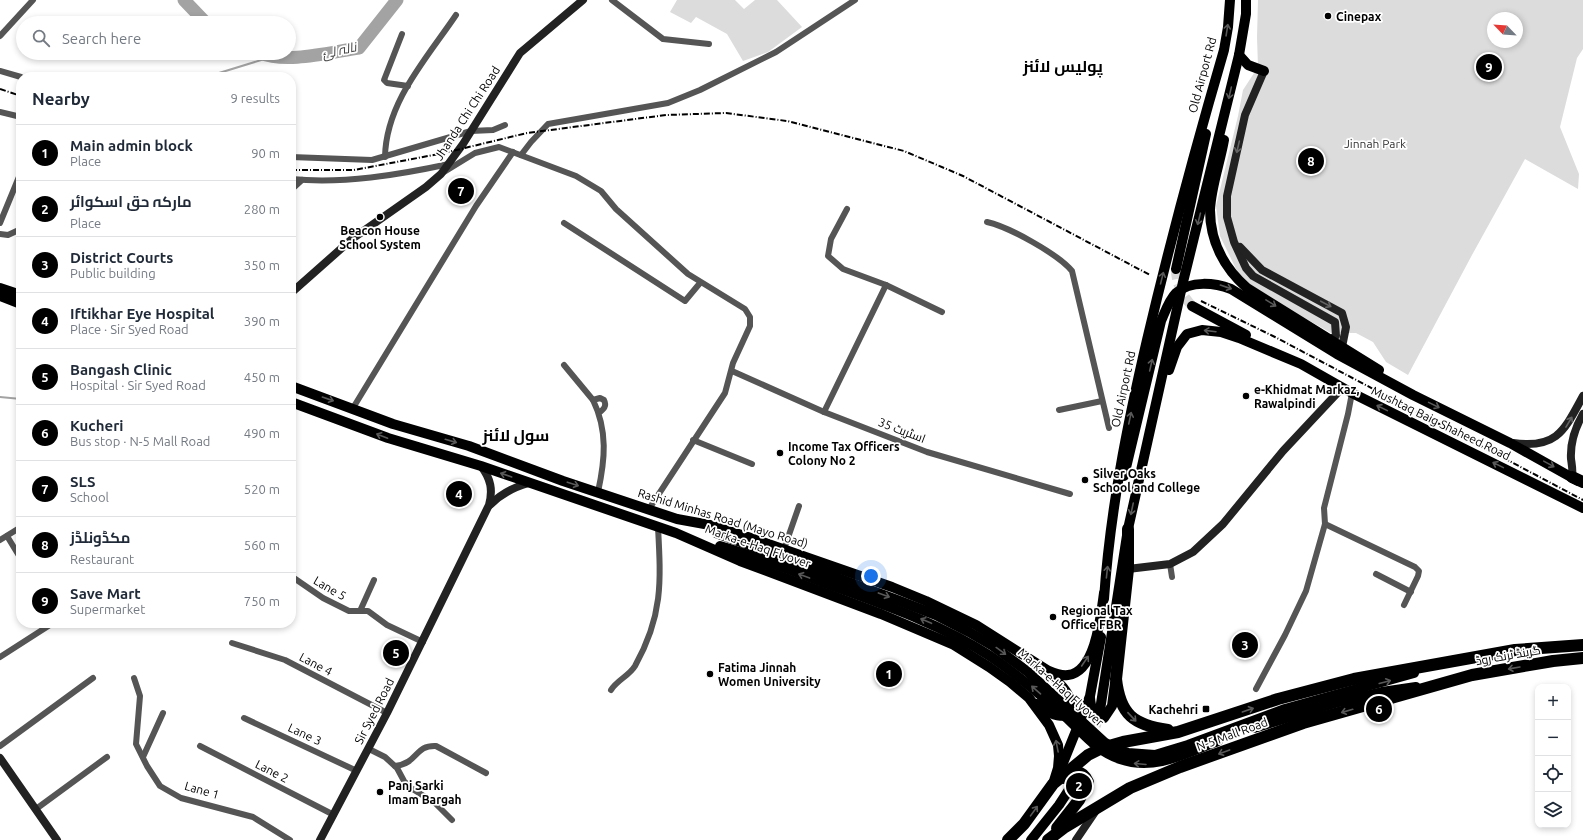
<!DOCTYPE html>
<meta charset="utf-8">
<style>
body{margin:0;font-family:Ubuntu,Cairo,sans-serif;background:#f6f6f7;color:#1f2937}
.controls{position:absolute;right:12px;bottom:12px;display:grid;overflow:hidden;border-radius:8px;box-shadow:0 2px 6px #0003}
.controls button{width:36px;height:36px;display:grid;place-items:center;padding:0;border:0;border-bottom:1px solid #e0e1e3;background:#fff;color:#1f2937;font:20px sans-serif}
.compass{position:absolute;left:1487px;top:12px;width:36px;height:36px;border-radius:50%;background:#fff;box-shadow:0 2px 6px #0003;rotate:295deg}
.you{position:absolute;left:871px;top:576px;width:14px;height:14px;margin:-10px;border:3px solid #fff;border-radius:50%;background:#1a73e8;box-shadow:0 0 0 6px #1a73e833}
.badge{display:grid;place-items:center;width:26px;height:26px;border-radius:50%;background:#000;color:#fff;font-size:13px;font-weight:700}
.pin{position:absolute;translate:-50% -50%;border:2px solid #fff;box-shadow:0 1px 4px #0006}
.list{margin:0;padding:0;list-style:none}
h2{display:flex;justify-content:space-between;align-items:center;height:52px;margin:0;padding:0 16px;font-size:17px}
h2 small{font-size:13px;font-weight:400;color:#747a83}
.list li{display:grid;grid-template-columns:26px 1fr auto;gap:12px;align-items:center;box-sizing:border-box;height:56px;padding:0 16px;border-top:1px solid #e0e1e3}
.list b{display:block;font-size:15px;white-space:nowrap}
.list p{margin:0;font-size:13px;white-space:nowrap;color:#747a83}
.list em{font-size:13px;font-style:normal;color:#747a83}
.icon{flex:none;width:22px;height:22px;fill:none;stroke:currentColor;stroke-width:2;stroke-linecap:round;stroke-linejoin:round}
.map{position:relative;flex:none;width:1583px;height:840px;overflow:hidden}
.search{position:absolute;background:#fff;box-shadow:0 2px 6px #0003;left:16px;top:16px;width:280px;height:44px;display:flex;align-items:center;gap:10px;box-sizing:border-box;padding:0 14px;border-radius:22px;color:#747a83;font-size:15px}
.panel{position:absolute;background:#fff;box-shadow:0 2px 6px #0003;left:16px;top:72px;width:280px;height:556px;border-radius:16px}
.map>svg:first-child{display:block}
.green{fill:#dcdcdc;fill-rule:evenodd}
.lines{fill:none;stroke-linecap:round;stroke-linejoin:round}
.stream{stroke:#a3a3a3;stroke-width:2}
.river{stroke:#a3a3a3;stroke-width:13}
.primary-tunnel{stroke:#d9d9d9;stroke-width:10;stroke-dasharray:10 5;stroke-linecap:butt}
.street{stroke:#555;stroke-width:6}
.secondary{stroke:#222;stroke-width:8}
.primary{stroke:#000;stroke-width:10}
.highway{stroke:#000;stroke-width:12}
.rail{stroke:#000;stroke-width:2;stroke-dasharray:6 2 1 2;stroke-linecap:butt}
.oneway{stroke:#595959}
.oneway2{stroke:#646464}
.poi-dot{fill:#000;stroke:#fff;stroke-width:1.5}
.labels{text-anchor:middle;dominant-baseline:central;stroke-width:3.5;stroke-linejoin:round;paint-order:stroke}
.poi-label{font-size:12px;font-weight:bold;fill:#000;stroke:#fff;text-anchor:start}
.street-label{font-size:12px;fill:#000;stroke:#fff}
.park-label{font-size:12px;fill:#333;stroke:#fff}
.water-label{font-size:13px;font-style:italic;fill:#444;stroke:#fff}
.district-label{font-size:16px;font-weight:bold;fill:#000;stroke:#fff}
</style>
<div class="map">
<svg width="1583" height="840" viewBox="0 0 1583 840">
<rect width="100%" height="100%" fill="#fff"/>
<g class="green">
<polygon points="677,0 735,0 744,9 755,0 777,0 802,27 768,52 743,61 727,34 696,17 691,23 670,12"/>
<path d="M1258,0H1583V49L1577,58L1560,127L1579,174L1578,189L1525,159L1472,255L1408,375L1386,362L1373,342L1356,333H1331L1255,290L1240,277L1220,236L1216,206L1238,116L1243,90L1258,67L1257,37ZM1493,18H1517V42H1493Z"/>
</g>
<g class="lines">
<g class="stream">
<polyline points="206,77 271,57"/>
<polyline points="0,397 21,399"/>
</g>
<g class="river">
<polyline points="184,0 206,23"/>
<path d="M260,53C287,64 330,52 359,48L397,0"/>
</g>
<g class="primary-tunnel">
<path d="M1176,269C1176,284 1182,295 1192,306"/>
<polyline points="1092,741 1100,710"/>
</g>
<g class="street">
<polyline points="612,0 663,39 709,44"/>
<polyline points="402,34 384,80 387,83 408,86"/>
<polyline points="0,36 33,0"/>
<polyline points="0,71 21,77"/>
<polyline points="0,112 21,117"/>
<polyline points="521,155 531,142 548,124 668,103 700,90 776,52 855,0"/>
<polyline points="291,157 372,160 471,131 493,130 505,125"/>
<path d="M385,157C386,102 427,58 456,15"/>
<polyline points="444,172 475,153 499,147 576,176 601,191 616,209 688,274 745,309 750,317 750,326 733,363 725,393 649,509"/>
<path d="M291,179C344,184 398,175 449,164"/>
<polyline points="291,190 302,180"/>
<polyline points="847,209 831,239 828,256 843,269 886,285 942,312"/>
<path d="M987,222C1009,227 1058,254 1072,271L1109,428"/>
<polyline points="0,223 21,172"/>
<polyline points="564,223 685,301 700,283"/>
<polyline points="0,234 8,235 21,229"/>
<polyline points="564,365 593,400"/>
<polyline points="732,371 824,412 927,452 1070,494"/>
<polyline points="353,408 476,206 513,152"/>
<polyline points="1059,410 1102,401"/>
<polyline points="824,412 886,285"/>
<polyline points="693,440 752,464"/>
<path d="M598,492C605,460 608,431 593,400L600,398L604,400C607,406 604,409 599,413"/>
<polyline points="1325,524 1415,567 1419,571 1418,576 1404,605"/>
<polyline points="7,536 21,559"/>
<polyline points="0,540 21,527"/>
<polyline points="784,549 799,506"/>
<polyline points="1170,564 1172,577"/>
<polyline points="1376,574 1411,592"/>
<polyline points="291,576 323,598 349,611 368,611 387,625 423,642"/>
<polyline points="360,611 374,580"/>
<polyline points="232,643 285,660 387,713"/>
<polyline points="0,657 53,623"/>
<polyline points="134,678 140,696 136,744 147,766 160,786 181,798 253,817 290,840"/>
<polyline points="1256,689 1285,635 1306,591 1325,524 1324,508 1348,414 1352,393"/>
<path d="M611,690C617,680 629,676 635,666C663,616 661,582 658,527"/>
<polyline points="244,718 357,771"/>
<polyline points="0,746 93,678"/>
<polyline points="200,746 334,815"/>
<polyline points="369,749 385,757 397,768 404,781 411,788 435,803 452,820"/>
<polyline points="143,757 163,713"/>
<path d="M395,766C419,763 414,745 436,746L486,773"/>
<polyline points="36,809 107,757"/>
</g>
<g class="secondary">
<polyline points="1264,71 1245,115 1227,196 1227,217 1234,242 1246,268 1253,276 1335,322 1336,336 1329,340"/>
<polyline points="1240,247 1262,270 1342,313 1346,327 1342,347"/>
<polyline points="291,293 352,239 426,187 441,174 463,144 520,53 583,0"/>
<path d="M1513,443C1557,449 1564,431 1583,396"/>
<path d="M1572,477C1573,470 1572,466 1571,459C1570,442 1575,428 1583,414"/>
<path d="M490,505C501,494 514,487 529,483"/>
<polyline points="1128,569 1170,564 1193,552 1223,524 1283,451 1342,388"/>
<polyline points="0,758 57,840"/>
<path d="M320,840L387,713L489,505C493,490 491,479 481,466"/>
<polyline points="1076,840 1095,812"/>
</g>
<g class="primary">
<polyline points="1239,55 1248,65 1264,71"/>
<path d="M1224,140C1220,163 1211,187 1210,210C1210,241 1224,268 1247,288L1379,370"/>
<polyline points="1176,269 1206,134"/>
<polyline points="0,288 21,295"/>
<polyline points="0,296 21,304"/>
<polyline points="1192,306 1246,335"/>
<polyline points="1169,370 1177,347 1187,334 1202,330 1221,332 1239,338 1301,364 1352,393 1583,508"/>
<path d="M291,386L393,424L469,446L563,481L677,519L710,525L745,536L892,587L926,601L976,625L1047,670C1054,673 1060,676 1068,675C1096,672 1101,614 1104,593"/>
<polyline points="291,402 388,438 481,466 676,533 740,561 881,614 954,645 989,667 1010,682 1029,698 1049,725 1058,745 1059,756 1058,768 1053,784"/>
<path d="M1124,476L1161,321C1165,312 1169,300 1176,293C1191,280 1215,283 1231,289L1337,354L1413,395L1510,443L1578,481"/>
<polyline points="716,533 897,600 936,615 969,632 993,646 1028,672 1104,742 1114,748 1128,753 1155,755 1188,745 1285,709 1414,673"/>
<path d="M720,546C755,556 790,570 825,583C882,604 939,623 990,656C1018,675 1043,697 1068,719C1084,734 1098,752 1120,759C1155,771 1186,753 1218,741"/>
<path d="M1104,599C1110,511 1127,426 1147,340C1170,242 1196,146 1224,50L1228,27L1230,0"/>
<path d="M1090,698C1091,709 1093,715 1104,718L1112,706L1115,683"/>
<path d="M1037,704C1045,710 1063,724 1069,709C1070,706 1071,703 1070,700C1067,689 1056,680 1048,672"/>
<polyline points="1100,710 1128,529 1183,282 1239,55 1246,14 1246,0"/>
<polyline points="1254,728 1335,703 1382,692 1416,687"/>
<polyline points="1061,768 1090,696 1101,637"/>
<polyline points="1031,840 1059,805 1078,776"/>
</g>
<g class="highway">
<polyline points="1572,477 1583,482"/>
<path d="M1128,529V569L1116,679C1120,715 1134,725 1168,730"/>
<path d="M1057,828L1079,800L1088,782C1082,769 1075,771 1064,778"/>
<polyline points="1008,840 1024,824 1053,784 1088,755 1102,748 1123,742 1178,732 1278,699 1354,679 1515,650 1583,645"/>
<polyline points="1048,840 1065,827 1130,788 1180,767 1303,723 1472,675 1553,661 1583,658"/>
</g>
<g class="rail">
<polyline points="0,89 21,96"/>
<polyline points="291,170 354,170 444,153 527,133 666,115 726,113 787,121 904,151 963,176 1150,275"/>
<polyline points="1201,301 1275,337 1583,500"/>
</g>
</g>
<defs><path id="oneway-shaft" d="M-6 0H5M1.5-3L5.5 0L1.5 3" fill="none" stroke-width="1.6" stroke-linecap="round" stroke-linejoin="round"/></defs>
<g class="oneway">
<use href="#oneway-shaft" transform="translate(1227 30) rotate(-81)"/>
<use href="#oneway-shaft" transform="translate(1230 93) rotate(103)"/>
<use href="#oneway-shaft" transform="translate(1199 219) rotate(104)"/>
<use href="#oneway-shaft" transform="translate(1162 278) rotate(-76)"/>
<use href="#oneway-shaft" transform="translate(1226 287) rotate(19)"/>
<use href="#oneway-shaft" transform="translate(1271 303) rotate(32)"/>
<use href="#oneway-shaft" transform="translate(1210 331) rotate(-173)"/>
<use href="#oneway-shaft" transform="translate(1151 365) rotate(-77)"/>
<use href="#oneway-shaft" transform="translate(328 399) rotate(19)"/>
<use href="#oneway-shaft" transform="translate(1434 405) rotate(26)"/>
<use href="#oneway-shaft" transform="translate(1382 408) rotate(-154)"/>
<use href="#oneway-shaft" transform="translate(1130 418) rotate(-78)"/>
<use href="#oneway-shaft" transform="translate(382 436) rotate(-159)"/>
<use href="#oneway-shaft" transform="translate(451 441) rotate(16)"/>
<use href="#oneway-shaft" transform="translate(1549 464) rotate(29)"/>
<use href="#oneway-shaft" transform="translate(1498 465) rotate(-154)"/>
<use href="#oneway-shaft" transform="translate(506 475) rotate(-161)"/>
<use href="#oneway-shaft" transform="translate(573 484) rotate(18)"/>
<use href="#oneway-shaft" transform="translate(1132 509) rotate(102)"/>
<use href="#oneway-shaft" transform="translate(1107 572) rotate(-84)"/>
<use href="#oneway-shaft" transform="translate(804 576) rotate(-160)"/>
<use href="#oneway-shaft" transform="translate(884 595) rotate(20)"/>
<use href="#oneway-shaft" transform="translate(926 621) rotate(-157)"/>
<use href="#oneway-shaft" transform="translate(1001 651) rotate(36)"/>
<use href="#oneway-shaft" transform="translate(1085 661) rotate(-56)"/>
<use href="#oneway-shaft" transform="translate(1514 668) rotate(170)"/>
<use href="#oneway-shaft" transform="translate(1385 682) rotate(-15)"/>
<use href="#oneway-shaft" transform="translate(1036 690) rotate(-139)"/>
<use href="#oneway-shaft" transform="translate(1248 710) rotate(-19)"/>
<use href="#oneway-shaft" transform="translate(1347 711) rotate(164)"/>
<use href="#oneway-shaft" transform="translate(1132 717) rotate(47)"/>
<use href="#oneway-shaft" transform="translate(1057 746) rotate(-101)"/>
<use href="#oneway-shaft" transform="translate(1224 752) rotate(160)"/>
<use href="#oneway-shaft" transform="translate(1140 764) rotate(-175)"/>
<use href="#oneway-shaft" transform="translate(1034 811) rotate(-54)"/>
</g>
<g class="oneway2">
<use href="#oneway-shaft" transform="translate(1238 147) rotate(103)"/>
<use href="#oneway-shaft" transform="translate(1326 304) rotate(28)"/>
<use href="#oneway-shaft" transform="translate(1569 422) rotate(-59)"/>
</g>
<g class="poi-dot">
<circle cx="1328" cy="16" r="4"/>
<circle cx="380" cy="217" r="4"/>
<circle cx="1246" cy="396" r="4"/>
<circle cx="780" cy="453" r="4"/>
<circle cx="1085" cy="480" r="4"/>
<circle cx="1053" cy="617" r="4"/>
<circle cx="710" cy="674" r="4"/>
<rect x="1202" y="705" width="8" height="8" rx="2"/>
<circle cx="380" cy="792" r="4"/>
</g>
<g class="labels">
<g class="poi-label">
<text x="1336" y="16">Cinepax</text>
<text x="380" y="230" text-anchor="middle">Beacon House<tspan x="380" dy="14">School System</tspan></text>
<text x="1254" y="389">e-Khidmat Markaz,<tspan x="1254" dy="14">Rawalpindi</tspan></text>
<text x="788" y="446">Income Tax Officers<tspan x="788" dy="14">Colony No 2</tspan></text>
<text x="1093" y="473">Silver Oaks<tspan x="1093" dy="14">School and College</tspan></text>
<text x="1061" y="610">Regional Tax<tspan x="1061" dy="14">Office FBR</tspan></text>
<text x="718" y="667">Fatima Jinnah<tspan x="718" dy="14">Women University</tspan></text>
<text x="1198" y="709" text-anchor="end">Kachehri</text>
<text x="388" y="785">Panj Sarki<tspan x="388" dy="14">Imam Bargah</tspan></text>
</g>
<g class="street-label">
<text transform="translate(1202 75) rotate(-75)">Old Airport Rd</text>
<text transform="translate(467 113) rotate(-57)">Jhanda Chi Chi Road</text>
<text transform="translate(1123 389) rotate(-78)">Old Airport Rd</text>
<text transform="translate(1441 423) rotate(26)">Mushtaq Baig Shaheed Road</text>
<text transform="translate(902 430) rotate(21)">اسٹریٹ 35</text>
<text transform="translate(723 518) rotate(17)">Rashid Minhas Road (Mayo Road)</text>
<text transform="translate(758 546) rotate(19)">Marka-e-Haq Flyover</text>
<text transform="translate(330 588) rotate(30)">Lane 5</text>
<text transform="translate(1508 655) rotate(-10)">گرینڈ ٹرنک روڈ</text>
<text transform="translate(316 664) rotate(28)">Lane 4</text>
<text transform="translate(1061 687) rotate(42)">Marka-e-Haq Flyover</text>
<text transform="translate(374 711) rotate(-63)">Sir Syed Road</text>
<text transform="translate(305 734) rotate(25)">Lane 3</text>
<text transform="translate(1232 734) rotate(-20)">N-5 Mall Road</text>
<text transform="translate(272 771) rotate(27)">Lane 2</text>
<text transform="translate(202 790) rotate(16)">Lane 1</text>
</g>
<g class="park-label">
<text x="1375" y="143">Jinnah Park</text>
</g>
<g class="water-label">
<text transform="translate(339 50) rotate(-13)">نالہ لئ</text>
</g>
<g class="district-label">
<text x="1063" y="66">پولیس لائنز</text>
<text x="516" y="435">سول لائنز</text>
</g>
</g>
</svg>
<div class="controls">
<button>+</button>
<button>−</button>
<button><svg class="icon" aria-label="locate" viewBox="0 0 24 24"><circle cx="12" cy="12" r="6"/><path d="M12 2v4M12 18v4M2 12h4M18 12h4"/></svg></button>
<button><svg class="icon" aria-label="layers" viewBox="0 0 24 24"><path d="M12 4l9 5-9 5-9-5zM3 14l9 5 9-5"/></svg></button>
</div>
<svg class="compass" viewBox="-18 -18 36 36"><path d="M0-13l5 13h-10z" fill="#e53935"/><path d="M0 13l5-13h-10z" fill="#747a83"/></svg>
<div class="you"></div>
<div class="pin badge" style="left:889px;top:674px">1</div>
<div class="pin badge" style="left:1079px;top:786px">2</div>
<div class="pin badge" style="left:1245px;top:645px">3</div>
<div class="pin badge" style="left:459px;top:494px">4</div>
<div class="pin badge" style="left:396px;top:653px">5</div>
<div class="pin badge" style="left:1379px;top:709px">6</div>
<div class="pin badge" style="left:461px;top:191px">7</div>
<div class="pin badge" style="left:1311px;top:161px">8</div>
<div class="pin badge" style="left:1489px;top:67px">9</div>
<div class="search"><svg class="icon" aria-label="search" viewBox="0 0 24 24"><circle cx="10" cy="10" r="6"/><path d="M15 15l6 6"/></svg>Search here</div>
<section class="panel">
<h2>Nearby<small>9 results</small></h2>
<ul class="list">
<li><span class="badge">1</span><div><b>Main admin block</b><p>Place</p></div><em>90 m</em></li>
<li><span class="badge">2</span><div><b>مارکہ حق اسکوائر</b><p>Place</p></div><em>280 m</em></li>
<li><span class="badge">3</span><div><b>District Courts</b><p>Public building</p></div><em>350 m</em></li>
<li><span class="badge">4</span><div><b>Iftikhar Eye Hospital</b><p>Place · Sir Syed Road</p></div><em>390 m</em></li>
<li><span class="badge">5</span><div><b>Bangash Clinic</b><p>Hospital · Sir Syed Road</p></div><em>450 m</em></li>
<li><span class="badge">6</span><div><b>Kucheri</b><p>Bus stop · N-5 Mall Road</p></div><em>490 m</em></li>
<li><span class="badge">7</span><div><b>SLS</b><p>School</p></div><em>520 m</em></li>
<li><span class="badge">8</span><div><b>مکڈونلڈز</b><p>Restaurant</p></div><em>560 m</em></li>
<li><span class="badge">9</span><div><b>Save Mart</b><p>Supermarket</p></div><em>750 m</em></li>
</ul>
</section>
</div>
